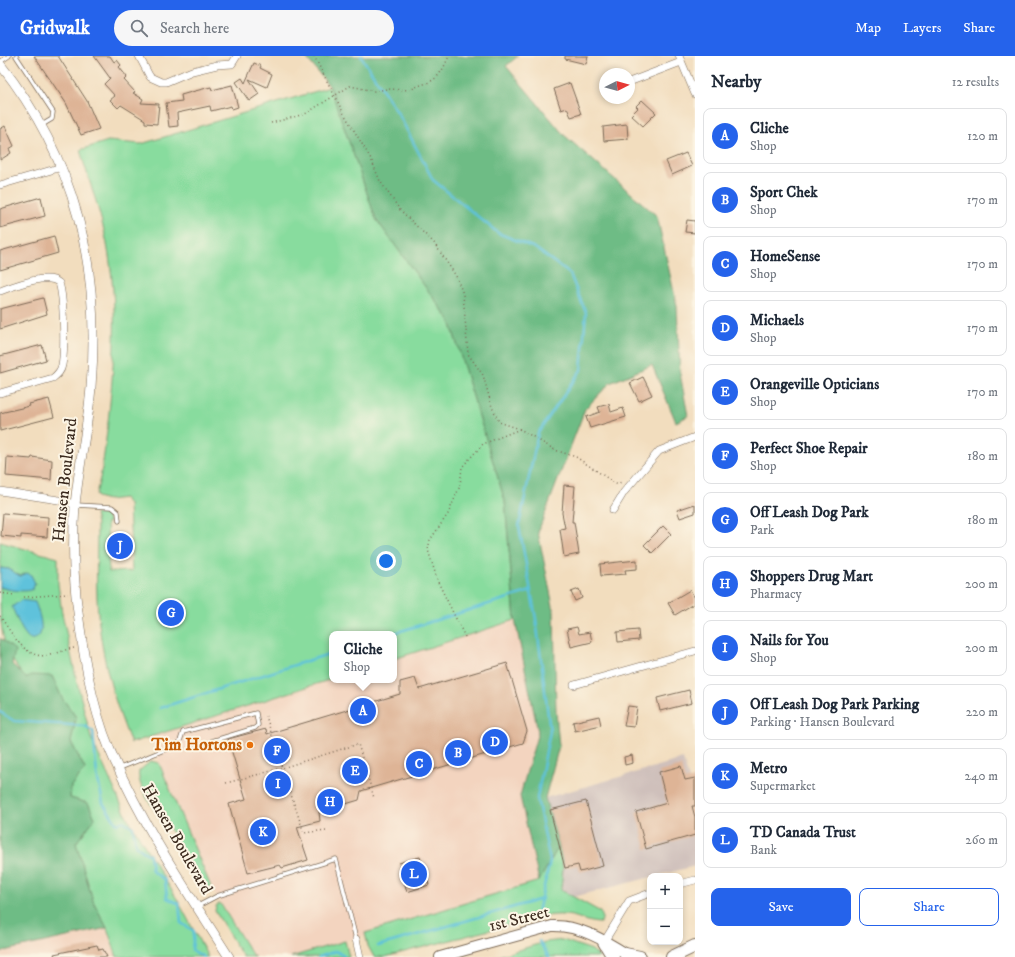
<!DOCTYPE html>
<meta charset="utf-8">
<style>
body{margin:0;font-family:"IM FELL DW Pica",serif;background:#f6f6f7;color:#1f2937}
.controls{position:absolute;right:12px;bottom:12px;display:grid;overflow:hidden;border-radius:8px;box-shadow:0 2px 6px #0003}
.controls button{width:36px;height:36px;display:grid;place-items:center;padding:0;border:0;border-bottom:1px solid #e0e1e3;background:#fff;color:#1f2937;font:20px sans-serif}
.compass{position:absolute;left:599px;top:12px;width:36px;height:36px;border-radius:50%;background:#fff;box-shadow:0 2px 6px #0003;rotate:84deg}
.you{position:absolute;left:386px;top:505px;width:14px;height:14px;margin:-10px;border:3px solid #fff;border-radius:50%;background:#1a73e8;box-shadow:0 0 0 6px #1a73e833}
.badge{display:grid;place-items:center;width:26px;height:26px;border-radius:50%;background:#2563eb;color:#fff;font-size:13px;font-weight:700}
.pin{position:absolute;translate:-50% -50%;border:2px solid #fff;box-shadow:0 1px 4px #0006}
.popup{position:absolute;left:329px;top:575px;width:68px;height:52px;box-sizing:border-box;display:grid;place-content:center;border-radius:8px;background:#fff;filter:drop-shadow(0 1px 3px #0005);font-size:13px;white-space:nowrap;color:#747a83}
.popup b{font-size:15px;color:#1f2937}
.popup::after{content:'';position:absolute;left:50%;top:100%;margin-left:-8px;border:8px solid transparent;border-top-color:#fff}
.list{margin:0;padding:0;list-style:none}
h2{display:flex;justify-content:space-between;align-items:center;height:52px;margin:0;padding:0 16px;font-size:17px}
h2 small{font-size:13px;font-weight:400;color:#747a83}
.list li{display:grid;grid-template-columns:26px 1fr auto;gap:12px;align-items:center;box-sizing:border-box;height:56px;margin:0 8px 8px;padding:0 8px;border:1px solid #e0e1e3;border-radius:8px}
.list b{display:block;font-size:15px;white-space:nowrap}
.list p{margin:0;font-size:13px;white-space:nowrap;color:#747a83}
.list em{font-size:13px;font-style:normal;color:#747a83}
.actions{display:flex;gap:8px;padding:12px 16px}
.actions a{flex:1;padding:9px 0;border:1px solid #2563eb;border-radius:8px;text-align:center;font-size:14px;color:#2563eb}
.actions .main{background:#2563eb;color:#fff}
.icon{flex:none;width:22px;height:22px;fill:none;stroke:currentColor;stroke-width:2;stroke-linecap:round;stroke-linejoin:round}
.map{position:relative;flex:none;width:695px;height:901px;overflow:hidden}
header{display:flex;align-items:center;gap:24px;box-sizing:border-box;height:56px;padding:0 20px;background:#2563eb;color:#fff}
header strong{font-size:19px}
nav{display:flex;gap:22px;margin-inline-start:auto;font-size:14px}
.search{width:280px;height:36px;background:#f6f6f7;display:flex;align-items:center;gap:10px;box-sizing:border-box;padding:0 14px;border-radius:22px;color:#747a83;font-size:15px}
main{display:flex}
aside{flex:1;background:#fff}
.map>svg:first-child{display:block}
.built{fill:#f3d4bf}
.industrial{fill:#cfc0bb}
.green{fill:#88dc9e;stroke:#62835e}
.forest{fill:#6ebc85;stroke:#547352}
.water{fill:#5ec2db;stroke:#4c767c}
.lines{fill:none;stroke-linecap:round;stroke-linejoin:round}
.stream{stroke:#5ec2db;stroke-width:2.5}
.building{fill:#deb496}
.service-casing{stroke:#7b6956;stroke-width:5}
.minor-casing{stroke:#7b6956;stroke-width:8}
.tertiary-casing{stroke:#7b6956;stroke-width:10}
.secondary-casing{stroke:#7b6956;stroke-width:12}
.trunk-casing{stroke:#7b6956;stroke-width:14}
.path{stroke:#7b6956;stroke-width:1.5;stroke-dasharray:1 3;stroke-linecap:butt}
.service{stroke:#fff;stroke-width:3.5}
.minor{stroke:#fff;stroke-width:7}
.tertiary{stroke:#fff;stroke-width:9}
.secondary{stroke:#fff;stroke-width:10}
.trunk{stroke:#fff;stroke-width:12}
.food-dot{fill:#e8710a;stroke:#fcf5e5;stroke-width:1.5}
.labels{text-anchor:middle;dominant-baseline:central;stroke-width:4;stroke-linejoin:round;paint-order:stroke}
.street-label{font-size:17px;fill:#3b2a1e;stroke:#fcf5e5}
.food-label{font-size:17px;font-weight:bold;fill:#c56008;stroke:#fcf5e5;text-anchor:end}
</style>
<header>
<strong>Gridwalk</strong>
<div class="search"><svg class="icon" aria-label="search" viewBox="0 0 24 24"><circle cx="10" cy="10" r="6"/><path d="M15 15l6 6"/></svg>Search here</div>
<nav><a>Map</a><a>Layers</a><a>Share</a></nav>
</header>
<main>
<div class="map">
<svg width="695" height="901" viewBox="0 0 695 901">
<rect width="100%" height="100%" fill="#fcf5e5"/>
<filter id="ink" filterUnits="userSpaceOnUse"><feTurbulence type="fractalNoise" baseFrequency=".025" numOctaves="2"/><feDisplacementMap in="SourceGraphic" scale="8" xChannelSelector="R" yChannelSelector="G"/><feConvolveMatrix kernelMatrix="1 2 1 2 8 2 1 2 1" color-interpolation-filters="sRGB"/></filter>
<filter id="wash" filterUnits="userSpaceOnUse"><feTurbulence type="fractalNoise" baseFrequency=".012" numOctaves="4" result="noise"/><feDisplacementMap in="SourceGraphic" scale="16" xChannelSelector="R" yChannelSelector="G"/><feGaussianBlur stdDeviation="0.9" result="paint"/><feColorMatrix in="noise" values="0 0 0 0 0 0 0 0 0 0 0 0 0 0 0 0 0 1.4 0 .05"/><feComposite in="paint" operator="in"/></filter>
<g filter="url(#wash)">
<rect width="100%" height="100%" fill="#f2ddbe"/>
<g class="built">
<polygon points="515,564 538,676 520,740 539,825 366,877 366,879 291,901 253,900 211,831 159,707 151,680 332,623 394,624 394,603"/>
<polygon points="107,872 117,901 0,901 0,896"/>
</g>
<polygon class="industrial" points="683,703 695,743 695,810 573,841 561,834 563,812 545,742"/>
<g class="green">
<path d="M330,31L376,163L450,265L505,445L515,564L394,603V578H332V623L131,687C112,642 99,591 97,542C96,517 97,493 97,468L95,458H106L110,466H107L109,516L132,515L129,448L124,442L108,444L97,441L96,438C103,414 105,391 108,366C114,310 118,256 109,200C104,164 90,129 80,94L108,85L141,88Z"/>
<path d="M0,486L58,502V528L62,557L77,626L91,682L127,761L177,843L208,901H117L107,872L93,845L76,787L95,762L88,747L70,742L71,730L85,713L71,686L76,661L62,642L52,620L26,623C0,591 0,572 0,531L12,534L27,517L20,520L9,513L0,512Z"/>
<path d="M151,705L159,707L211,831L206,833L200,830L166,766H163C155,754 136,730 139,715Z"/>
<path d="M559,790L563,812L561,834L599,855L602,859V864L600,867C590,867 581,862 572,860C561,858 551,859 540,861L385,901H374L368,890L365,877L539,825Z"/>
<polygon points="220,847 253,900 255,901 243,901 215,855 216,850"/>
<polygon points="563,884 592,894 600,901 495,901 545,886"/>
<polygon points="345,885 349,901 291,901"/>
</g>
<g class="forest">
<polygon points="305,0 518,0 506,10 564,79 657,160 677,250 680,317 688,360 676,366 652,309 610,327 585,353 538,476 554,555 556,656 559,690 545,742 559,790 539,825 520,740 538,676 515,564 505,445 450,265 376,163 330,31"/>
<polygon points="0,582 15,594 12,608 26,622 31,619 52,620 62,642 76,661 71,686 85,713 71,730 70,742 88,747 95,762 76,787 93,845 107,872 0,896"/>
</g>
<g class="water">
<path d="M0,512L9,513L20,520L27,517L31,519L35,527L33,533C25,537 9,534 0,531Z"/>
<path d="M21,544L35,546C38,554 48,580 34,583C31,584 28,582 26,579C20,572 16,560 12,551Z"/>
</g>
<g class="lines">
<g class="stream">
<polyline points="361,0 399,59 433,124 498,177 535,192 570,218 586,257 581,314 538,377 519,470 536,563 550,675 537,742 550,805 537,860"/>
<polyline points="391,578 531,535"/>
<polyline points="160,652 332,597"/>
<path d="M0,656L14,665L85,670L93,675L97,719L103,747L117,768L123,765L133,771C135,788 134,791 150,799L152,815L165,824L167,842L179,848L181,867L194,875L192,894L204,901"/>
<polyline points="539,885 549,901"/>
<polyline points="378,890 542,843"/>
<polyline points="319,901 336,895 344,900"/>
</g>
</g>
<g id="blocks">
<g class="building">
<polygon points="34,0 58,0 87,45 99,73 81,79 66,47"/>
<polygon points="94,0 110,0 114,6 117,4 121,9 119,11 127,21 124,24 135,36 133,37 143,43 141,47 159,48 157,68 145,67 145,64 121,49 118,52 110,44 115,40 104,28 110,22"/>
<polygon points="565,0 588,0 586,8 565,3"/>
<polygon points="254,7 261,10 260,12 272,18 267,31 249,23 259,38 249,45 236,26 242,22 245,27"/>
<polygon points="570,27 581,58 571,61 567,52 561,54 554,33"/>
<polygon points="232,29 238,51 232,53 231,50 211,55 210,50 177,57 178,70 169,71 166,47 182,45 181,39 195,35 211,31 212,34"/>
<polygon points="642,44 656,57 643,70 631,59 638,52 636,50"/>
<polygon points="627,68 628,83 604,85 603,71"/>
<polygon points="5,70 14,90 9,93 11,97 0,104 0,73"/>
<polygon points="686,97 692,110 672,119 666,105"/>
<polygon points="41,141 45,160 0,172 0,153"/>
<polygon points="687,164 695,165 695,177 685,176"/>
<polygon points="54,180 58,197 0,214 0,195"/>
<polygon points="43,242 47,258 0,273 0,253"/>
<polygon points="42,289 46,304 0,317 0,300"/>
<polygon points="643,321 652,339 639,345 630,327"/>
<polygon points="49,343 54,361 0,375 0,357 30,350 29,348"/>
<polygon points="609,348 611,356 623,352 626,361 590,372 586,361 600,356 598,351"/>
<polygon points="7,401 31,403 32,401 52,404 51,424 6,420"/>
<polygon points="564,429 575,430 572,466 574,466 579,498 564,501 560,473 565,472 562,457"/>
<polygon points="695,448 695,457 680,462 677,454"/>
<polygon points="3,457 48,461 47,481 21,479 21,482 1,480"/>
<polygon points="663,470 671,478 652,497 644,489"/>
<polygon points="637,504 637,513 625,514 626,518 601,520 600,508"/>
<polygon points="579,533 582,542 575,545 571,536"/>
<polygon points="690,534 695,542 695,547 675,559 668,547"/>
<polygon points="577,571 579,578 590,576 592,586 571,591 567,573"/>
<polygon points="638,574 639,584 618,586 617,576"/>
<polygon points="507,607 527,675 523,687 361,735 359,744 319,756 320,765 297,771 308,804 282,812 280,809 248,817 229,748 246,743 228,683 266,673 267,678 400,638 400,626 415,622 419,633"/>
<polygon points="689,634 692,647 660,655 657,642"/>
<polygon points="628,650 637,651 634,671 624,670"/>
<polygon points="599,660 601,669 575,675 573,666"/>
<polygon points="632,699 633,707 625,709 624,701"/>
<polygon points="681,710 685,724 695,722 695,750 692,750 695,761 695,779 646,793 636,756 667,747 659,716"/>
<polygon points="586,745 603,810 580,816 578,809 565,812 550,754"/>
<polygon points="420,801 429,829 407,836 399,807"/>
<polygon points="97,889 99,894 103,893 107,901 55,901 54,898"/>
</g>
</g>
</g>
<g filter="url(#ink)">
<use href="#blocks" fill-opacity="0" stroke="#7b6956" stroke-width="1"/>
<g class="lines">
<g class="service-casing">
<g id="service">
<polyline points="16,0 53,56 52,63 42,69"/>
<polyline points="0,6 9,0"/>
<polyline points="76,449 112,451 118,456 119,465"/>
<polyline points="179,688 183,676 256,657 258,669 255,672 212,685"/>
<polyline points="120,712 169,692"/>
<polyline points="198,850 217,840 336,803 356,883"/>
</g>
</g>
<g class="minor-casing">
<g id="minor">
<polyline points="139,0 150,21 161,26 166,26 192,15 217,9 232,8 237,0"/>
<polyline points="679,0 695,38"/>
<polyline points="629,26 681,6"/>
<polyline points="0,129 62,111"/>
<path d="M0,235C14,230 48,216 59,227C64,241 65,294 62,309C61,315 58,318 53,322L0,337"/>
<polyline points="0,435 65,445 76,449"/>
<polyline points="613,454 624,436 659,395 695,381"/>
<polyline points="574,629 695,595"/>
<polyline points="680,828 695,824"/>
<polyline points="356,883 360,901"/>
<polyline points="604,886 629,845 650,837"/>
</g>
</g>
<g class="tertiary-casing">
<path id="tertiary" d="M0,8C76,104 101,210 91,331C88,370 79,409 75,449C73,479 73,511 76,540C82,591 90,646 110,694C141,767 186,834 229,901"/>
</g>
<g class="secondary-casing">
<path id="secondary" d="M440,901L552,870C581,869 607,886 631,901"/>
</g>
<g class="trunk-casing">
<g id="trunk">
<polyline points="604,886 613,901"/>
<polyline points="625,898 640,901"/>
<polyline points="672,901 695,890"/>
</g>
</g>
<g class="path">
<polyline points="314,0 343,56 371,103 380,125 400,154 434,187 456,220 463,238 468,298 483,319 492,351 499,366 520,373 555,394 576,401 616,428 622,426"/>
<path d="M271,67L305,58L350,30L374,35L387,33L411,34C417,29 424,29 431,25C440,21 445,9 449,0"/>
<polyline points="0,537 14,539"/>
<polyline points="24,541 68,538"/>
<path d="M0,560C12,577 25,605 50,599C59,597 66,593 74,592"/>
<polyline points="465,581 438,526 428,494 430,484 448,458 460,430 462,411 483,388 520,373"/>
<polyline points="226,727 282,712 266,660"/>
<polyline points="326,774 304,777 282,712 358,688 374,742"/>
</g>
<use href="#service" class="service"/>
<use href="#minor" class="minor"/>
<use href="#tertiary" class="tertiary"/>
<use href="#secondary" class="secondary"/>
<use href="#trunk" class="trunk"/>
</g>
</g>
<circle class="food-dot" cx="250" cy="689" r="4"/>
<g class="labels">
<g class="street-label">
<text transform="translate(65 424) rotate(-84)">Hansen Boulevard</text>
<text transform="translate(177 783) rotate(60)">Hansen Boulevard</text>
<text transform="translate(519 863) rotate(-14)">1st Street</text>
</g>
<g class="food-label">
<text x="242" y="689">Tim Hortons</text>
</g>
</g>
</svg>
<div class="controls">
<button>+</button>
<button>−</button>
</div>
<svg class="compass" viewBox="-18 -18 36 36"><path d="M0-13l5 13h-10z" fill="#e53935"/><path d="M0 13l5-13h-10z" fill="#747a83"/></svg>
<div class="you"></div>
<div class="pin badge" style="left:363px;top:655px">A</div>
<div class="popup"><b>Cliche</b>Shop</div>
<div class="pin badge" style="left:458px;top:697px">B</div>
<div class="pin badge" style="left:419px;top:708px">C</div>
<div class="pin badge" style="left:495px;top:686px">D</div>
<div class="pin badge" style="left:355px;top:715px">E</div>
<div class="pin badge" style="left:277px;top:695px">F</div>
<div class="pin badge" style="left:171px;top:557px">G</div>
<div class="pin badge" style="left:330px;top:746px">H</div>
<div class="pin badge" style="left:278px;top:728px">I</div>
<div class="pin badge" style="left:120px;top:490px">J</div>
<div class="pin badge" style="left:263px;top:776px">K</div>
<div class="pin badge" style="left:414px;top:818px">L</div>
</div>
<aside>
<h2>Nearby<small>12 results</small></h2>
<ul class="list">
<li><span class="badge">A</span><div><b>Cliche</b><p>Shop</p></div><em>120 m</em></li>
<li><span class="badge">B</span><div><b>Sport Chek</b><p>Shop</p></div><em>170 m</em></li>
<li><span class="badge">C</span><div><b>HomeSense</b><p>Shop</p></div><em>170 m</em></li>
<li><span class="badge">D</span><div><b>Michaels</b><p>Shop</p></div><em>170 m</em></li>
<li><span class="badge">E</span><div><b>Orangeville Opticians</b><p>Shop</p></div><em>170 m</em></li>
<li><span class="badge">F</span><div><b>Perfect Shoe Repair</b><p>Shop</p></div><em>180 m</em></li>
<li><span class="badge">G</span><div><b>Off Leash Dog Park</b><p>Park</p></div><em>180 m</em></li>
<li><span class="badge">H</span><div><b>Shoppers Drug Mart</b><p>Pharmacy</p></div><em>200 m</em></li>
<li><span class="badge">I</span><div><b>Nails for You</b><p>Shop</p></div><em>200 m</em></li>
<li><span class="badge">J</span><div><b>Off Leash Dog Park Parking</b><p>Parking · Hansen Boulevard</p></div><em>220 m</em></li>
<li><span class="badge">K</span><div><b>Metro</b><p>Supermarket</p></div><em>240 m</em></li>
<li><span class="badge">L</span><div><b>TD Canada Trust</b><p>Bank</p></div><em>260 m</em></li>
</ul>
<div class="actions"><a class="main">Save</a><a>Share</a></div>
</aside>
</main>
